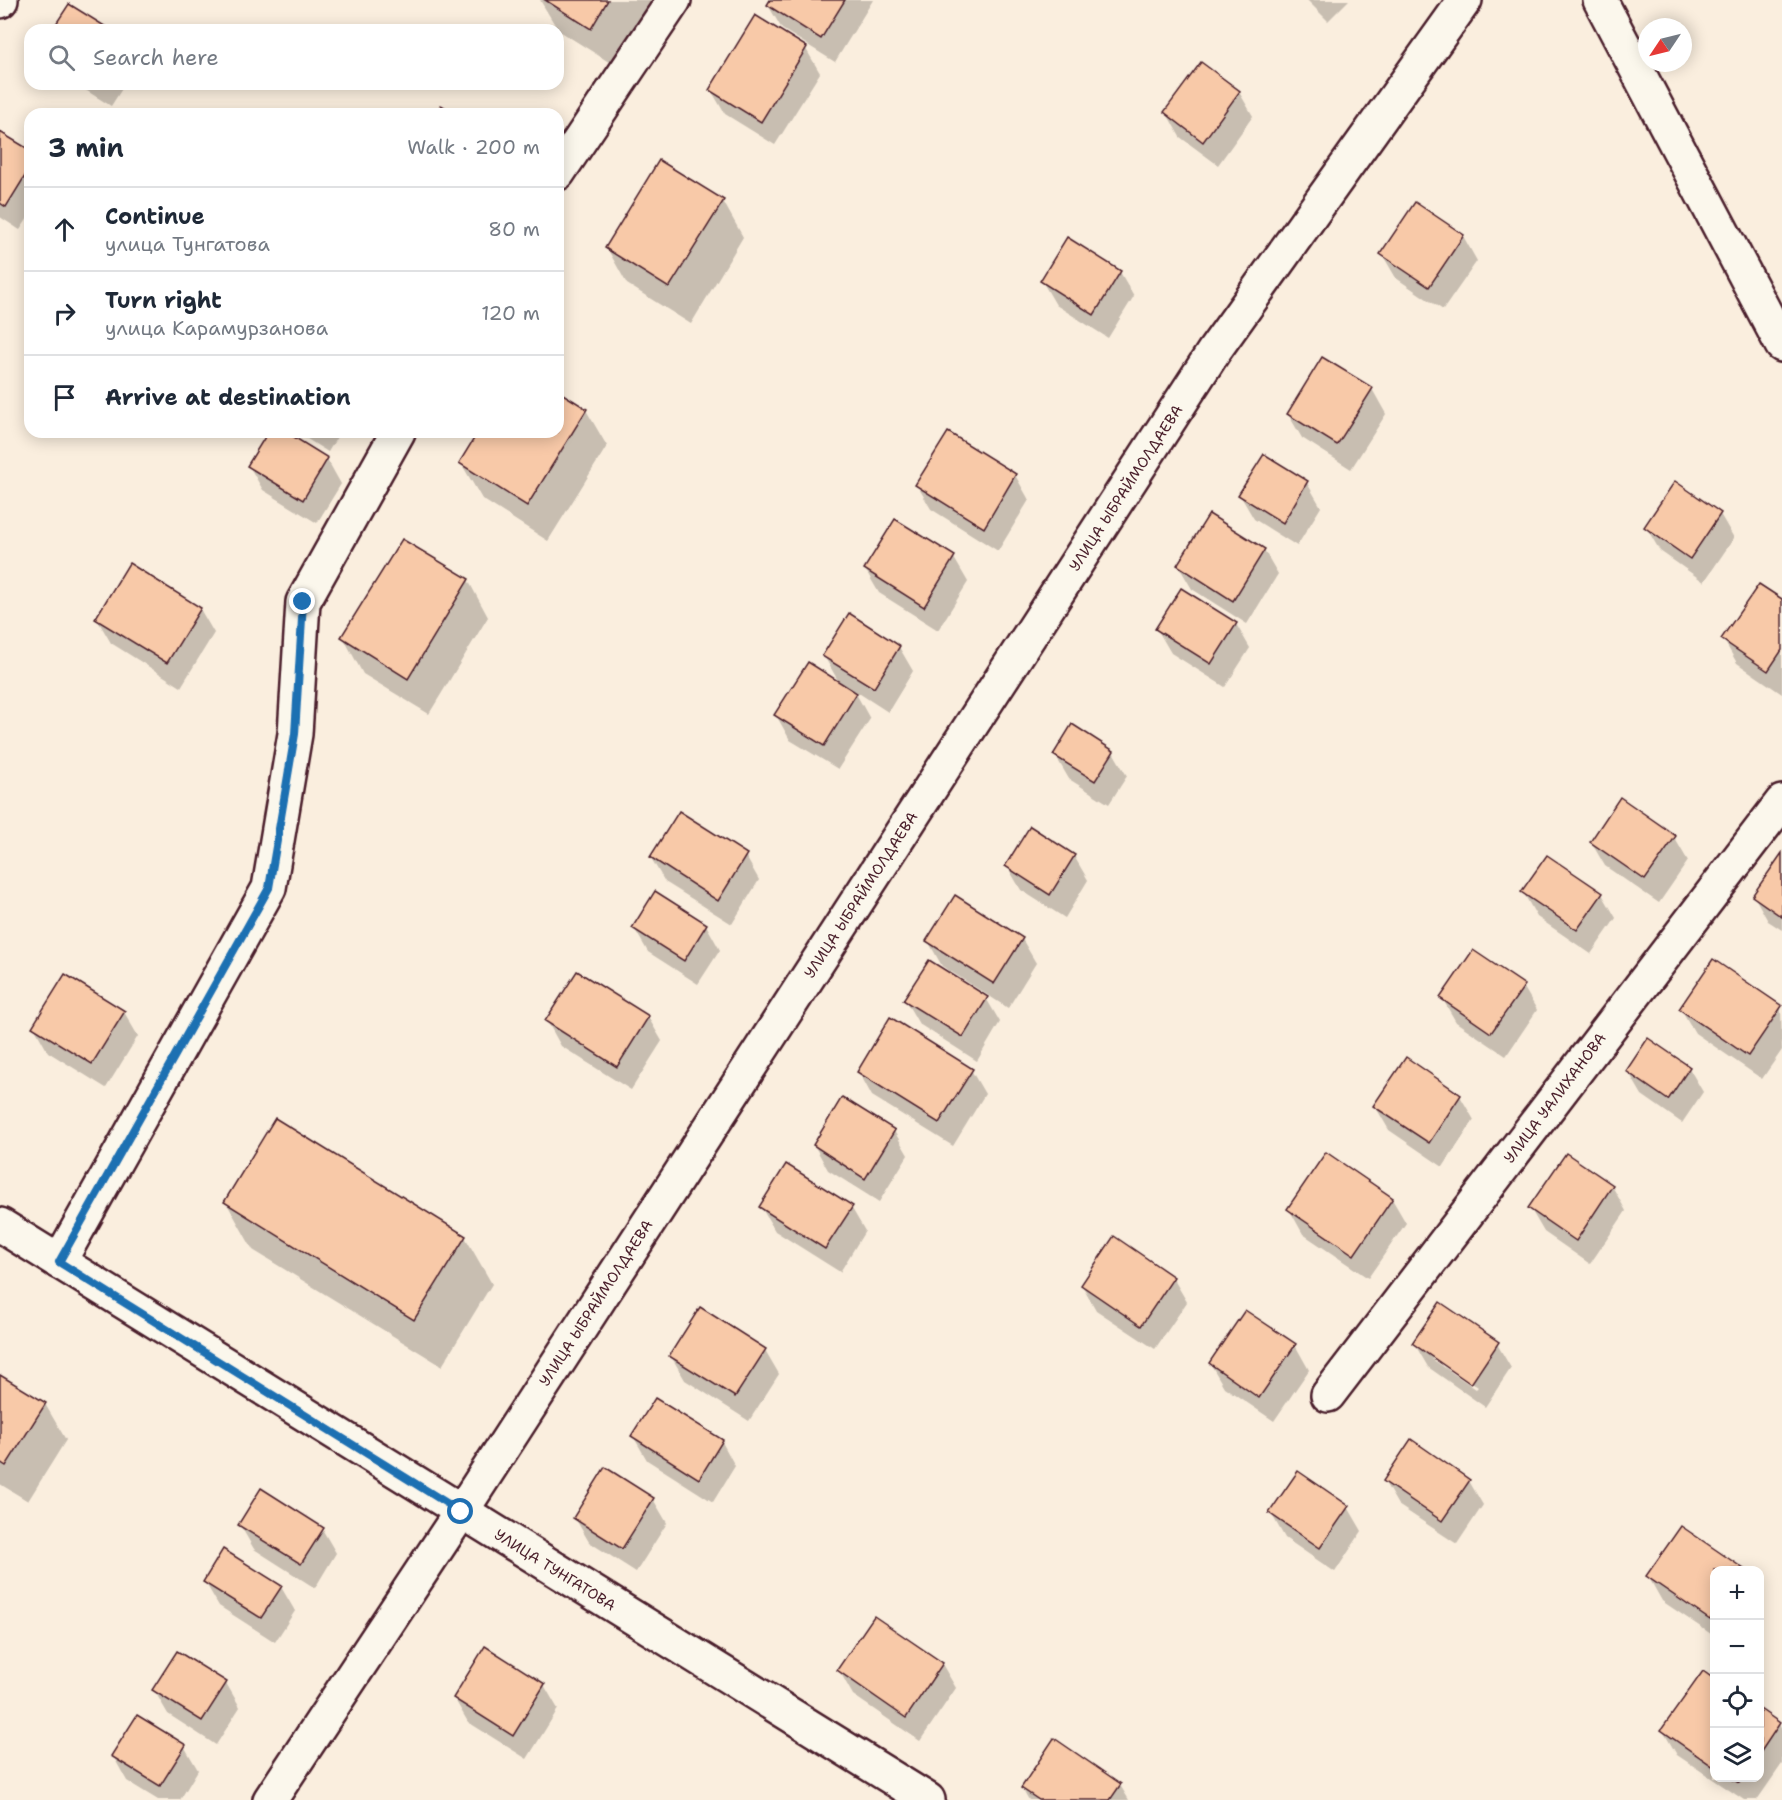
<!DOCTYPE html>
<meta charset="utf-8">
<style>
body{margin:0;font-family:"Shantell Sans",sans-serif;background:#f6f6f7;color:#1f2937}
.controls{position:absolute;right:18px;bottom:18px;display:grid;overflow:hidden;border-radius:12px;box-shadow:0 3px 15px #0003}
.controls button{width:54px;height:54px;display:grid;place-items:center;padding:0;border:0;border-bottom:2px solid #e0e1e3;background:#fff;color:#1f2937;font:30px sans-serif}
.compass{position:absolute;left:1638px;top:18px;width:54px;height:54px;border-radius:50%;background:#fff;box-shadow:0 3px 15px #0003;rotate:235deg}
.stop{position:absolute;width:18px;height:18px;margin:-14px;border:4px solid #1f6fb2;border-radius:50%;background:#fff}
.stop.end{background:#1f6fb2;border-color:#fff;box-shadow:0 2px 6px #0008}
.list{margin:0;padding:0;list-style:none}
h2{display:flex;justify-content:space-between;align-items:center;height:78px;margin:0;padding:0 24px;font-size:26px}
h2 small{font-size:20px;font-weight:400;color:#747a83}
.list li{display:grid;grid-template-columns:39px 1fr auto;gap:18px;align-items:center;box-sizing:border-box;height:84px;padding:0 24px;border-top:2px solid #e0e1e3}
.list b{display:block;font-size:22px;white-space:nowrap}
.list p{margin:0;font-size:20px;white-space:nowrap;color:#747a83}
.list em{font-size:20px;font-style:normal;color:#747a83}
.icon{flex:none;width:33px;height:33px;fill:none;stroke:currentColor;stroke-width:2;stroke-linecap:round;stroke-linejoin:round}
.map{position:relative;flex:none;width:1782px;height:1800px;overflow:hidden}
.search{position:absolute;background:#fff;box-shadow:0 3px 15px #0003;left:24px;top:24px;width:540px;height:66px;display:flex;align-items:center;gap:15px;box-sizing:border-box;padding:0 21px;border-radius:18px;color:#747a83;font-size:22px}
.panel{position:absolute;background:#fff;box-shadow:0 3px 15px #0003;left:24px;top:108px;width:540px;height:330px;border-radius:18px}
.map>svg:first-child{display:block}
.shadow{fill:#0003;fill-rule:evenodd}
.building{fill:#f8c9a8;stroke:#4a1f2b;stroke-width:1.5}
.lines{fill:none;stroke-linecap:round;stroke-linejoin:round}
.street-casing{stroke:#4a1f2b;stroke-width:38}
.secondary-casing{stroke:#4a1f2b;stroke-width:38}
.street{stroke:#fbf7ec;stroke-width:33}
.secondary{stroke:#fbf7ec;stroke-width:33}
.route{stroke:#1f6fb2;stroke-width:8}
.labels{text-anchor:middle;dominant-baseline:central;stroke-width:4.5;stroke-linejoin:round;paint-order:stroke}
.street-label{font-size:15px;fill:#4a1f2b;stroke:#fbf7ec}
</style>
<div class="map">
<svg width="1782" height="1800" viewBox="0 0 1782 1800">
<rect width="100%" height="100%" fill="#faeede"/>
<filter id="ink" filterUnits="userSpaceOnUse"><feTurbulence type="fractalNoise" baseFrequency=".0167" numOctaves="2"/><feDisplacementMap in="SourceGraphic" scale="12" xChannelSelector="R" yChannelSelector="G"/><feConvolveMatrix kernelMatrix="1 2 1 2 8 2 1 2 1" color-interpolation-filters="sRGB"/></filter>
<g filter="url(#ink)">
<g class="shadow">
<polygon points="540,0 651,0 612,64 558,30"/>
<polygon points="771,0 873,0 835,62 782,29 768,5"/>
<polygon points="1307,0 1349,0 1328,21"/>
<polygon points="806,49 820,73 775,145 725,114 711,90"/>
<polygon points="1202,64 1239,92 1253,116 1218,165 1180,137 1166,112"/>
<polygon points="76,84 96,84 102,88 104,86 101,84 125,84 111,106"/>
<polygon points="0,134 30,152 30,215 20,230 0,217"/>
<polygon points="723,201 743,237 691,324 627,284 607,248"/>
<polygon points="1463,236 1477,261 1443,310 1396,278 1382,254"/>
<polygon points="1120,272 1134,296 1108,338 1056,305 1042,281"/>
<polygon points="1372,389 1386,414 1351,469 1302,438 1288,414"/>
<polygon points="558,393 586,410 607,446 548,541 482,499 461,463 480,432 558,432"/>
<polygon points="270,432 284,432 327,459 341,484 317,523 263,490 249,466"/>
<polygon points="296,432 340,432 328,452"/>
<polygon points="949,434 1015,475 1029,500 998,551 931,509 917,485"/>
<polygon points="1264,456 1307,483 1321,507 1297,546 1254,519 1240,495"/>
<polygon points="1720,514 1734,538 1704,582 1660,551 1646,527"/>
<polygon points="1210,516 1264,550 1278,574 1247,624 1192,589 1178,565"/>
<polygon points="896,521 954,558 968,582 938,630 879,593 865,569"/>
<polygon points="468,580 488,617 429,714 363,674 343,637"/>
<polygon points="1782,601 1782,694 1737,663 1723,639"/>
<polygon points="200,609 214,633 181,687 111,643 97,619"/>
<polygon points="1236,624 1250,648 1225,687 1171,653 1157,629"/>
<polygon points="899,647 913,671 888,712 854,690 870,719 838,769 790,740 776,715 840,684 824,656"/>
<polygon points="1113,752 1127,776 1109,804 1069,779 1055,755"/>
<polygon points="1674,837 1688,861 1659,903 1605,866 1591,842"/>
<polygon points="745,855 759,880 732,924 665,882 651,858"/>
<polygon points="1782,855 1782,930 1768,921 1754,896"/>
<polygon points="1074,856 1088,880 1065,918 1021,890 1007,866"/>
<polygon points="1523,892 1602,894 1616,918 1591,954 1537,917"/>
<polygon points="706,925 720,950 698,984 648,952 634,928"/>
<polygon points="1022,939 1036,963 1008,1008 942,966 928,941"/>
<polygon points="1523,986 1537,1010 1506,1056 1456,1022 1442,998"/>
<polygon points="986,998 1000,1022 977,1061 919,1024 905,1000"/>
<polygon points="1781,1007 1782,1050 1762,1079 1695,1033 1681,1009"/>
<polygon points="124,1012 138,1036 106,1088 48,1052 34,1027"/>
<polygon points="648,1017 662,1041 631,1090 561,1046 547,1021"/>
<polygon points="1689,1068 1703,1092 1682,1123 1642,1095 1628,1071"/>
<polygon points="971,1070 985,1094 953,1146 872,1096 859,1072"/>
<polygon points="1460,1096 1474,1120 1443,1167 1389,1130 1375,1106"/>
<polygon points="843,1099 894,1131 908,1155 879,1202 828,1170 814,1145"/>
<polygon points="1567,1155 1612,1186 1626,1211 1590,1264 1544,1232 1530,1208"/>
<polygon points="1392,1199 1406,1223 1368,1278 1303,1234 1289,1209"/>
<polygon points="226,1202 465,1237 492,1284 442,1366 253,1250"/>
<polygon points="761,1207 851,1207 865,1231 840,1272 775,1231"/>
<polygon points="1173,1278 1187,1302 1155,1349 1096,1310 1082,1285"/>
<path d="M1414,1343L1497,1344L1511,1368L1485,1407L1428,1367ZM1432,1355L1478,1387L1476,1389L1432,1359Z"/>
<polygon points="1295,1345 1309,1370 1274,1421 1224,1387 1210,1363"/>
<polygon points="765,1350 779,1374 749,1421 685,1380 671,1356"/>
<polygon points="0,1376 45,1404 66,1440 28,1501 0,1484"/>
<polygon points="633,1436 722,1442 735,1466 713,1502 647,1460"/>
<polygon points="1384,1481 1469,1481 1483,1505 1457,1544 1398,1505"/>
<polygon points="653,1499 667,1523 636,1572 589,1542 575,1518"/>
<polygon points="1348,1507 1362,1531 1335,1572 1285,1538 1271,1513"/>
<polygon points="240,1525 322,1529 336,1553 315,1588 254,1549"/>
<polygon points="1681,1528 1743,1570 1714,1570 1714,1636 1662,1601 1648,1576"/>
<polygon points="205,1582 281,1587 295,1611 275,1642 219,1606"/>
<polygon points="942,1664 956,1688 920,1741 853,1695 839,1670"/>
<polygon points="1703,1673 1714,1681 1714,1778 1760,1778 1760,1711 1779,1724 1782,1730 1782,1764 1757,1800 1744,1800 1677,1755 1663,1731"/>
<polygon points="226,1683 240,1707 216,1745 168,1714 154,1690"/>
<polygon points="544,1685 558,1709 527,1759 468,1722 454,1698"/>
<polygon points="184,1746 198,1770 180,1800 158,1800 127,1781 113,1756"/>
<polygon points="1120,1785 1129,1800 1029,1800 1022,1788"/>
</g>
<g class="building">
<polygon points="545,0 608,0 591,29"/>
<polygon points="770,0 845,0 821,39 767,5"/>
<polygon points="69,4 111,30 52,30"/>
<polygon points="755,15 807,47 761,122 709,90"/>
<polygon points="1201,62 1240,91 1203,142 1164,112"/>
<polygon points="441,105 456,114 435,114"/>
<polygon points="0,132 30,150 30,168 6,207 0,203"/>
<polygon points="659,160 724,200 669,288 605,248"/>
<polygon points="1415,202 1464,235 1429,287 1380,254"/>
<polygon points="1067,237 1121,271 1094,315 1040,281"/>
<polygon points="1322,357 1373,388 1337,445 1287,414"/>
<polygon points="558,391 587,409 527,506 459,463 478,432 558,432"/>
<polygon points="268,432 286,432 328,458 303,500 247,466"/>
<polygon points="948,432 1016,474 984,528 915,485"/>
<polygon points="1264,454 1308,481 1283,523 1238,495"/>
<polygon points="1675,481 1721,513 1690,559 1644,527"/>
<polygon points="1209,514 1265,549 1233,601 1177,565"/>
<polygon points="895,519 955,556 924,607 864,569"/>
<polygon points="402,539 469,579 408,679 341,637"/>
<polygon points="129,563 201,608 167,663 95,619"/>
<polygon points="1759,584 1782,599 1782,650 1768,671 1721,639"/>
<polygon points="1181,588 1237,623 1211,664 1155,629"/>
<polygon points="849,613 900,646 874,688 822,656"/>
<polygon points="808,662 857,693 824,746 774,715"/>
<polygon points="1072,724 1114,751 1095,781 1053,755"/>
<polygon points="1620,797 1676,836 1645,880 1590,842"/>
<polygon points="679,811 747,854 718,901 650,857"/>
<polygon points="1030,826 1075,855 1050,895 1005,866"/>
<polygon points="1782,853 1782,917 1752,896"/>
<polygon points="1547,855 1603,893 1577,930 1521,892"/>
<polygon points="655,891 707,924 684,961 632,928"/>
<polygon points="955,895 1023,938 994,984 926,941"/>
<polygon points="1473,950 1525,985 1491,1033 1440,998"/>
<polygon points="1713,959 1782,1006 1748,1056 1679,1009"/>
<polygon points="929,960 988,997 963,1037 903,1000"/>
<polygon points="577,971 649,1016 617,1067 545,1021"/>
<polygon points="65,974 125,1011 92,1064 32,1027"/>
<polygon points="890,1017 973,1069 939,1123 857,1072"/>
<polygon points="1648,1038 1690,1067 1668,1100 1626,1071"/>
<polygon points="1406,1057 1461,1095 1429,1143 1373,1106"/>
<polygon points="842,1097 895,1130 865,1179 813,1145"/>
<polygon points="275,1118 466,1236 414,1320 224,1202"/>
<polygon points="1326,1152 1393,1198 1354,1255 1287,1209"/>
<polygon points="1566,1153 1613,1185 1576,1241 1528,1208"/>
<polygon points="786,1164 853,1206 825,1249 759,1207"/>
<polygon points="1114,1236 1174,1277 1141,1326 1081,1285"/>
<polygon points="1440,1302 1499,1342 1471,1384 1412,1343"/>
<polygon points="700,1307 766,1349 735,1397 669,1356"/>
<polygon points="1245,1310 1296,1344 1259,1398 1209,1363"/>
<polygon points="0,1375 46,1403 6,1466 0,1462"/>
<polygon points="655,1398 723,1440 699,1479 631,1436"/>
<polygon points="1411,1439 1470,1480 1442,1521 1383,1481"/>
<polygon points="605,1467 654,1498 622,1549 573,1518"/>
<polygon points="1298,1471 1349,1506 1320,1548 1269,1513"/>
<polygon points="261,1488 324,1528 301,1564 238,1525"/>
<polygon points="1681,1526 1744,1569 1714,1570 1714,1612 1710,1620 1646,1576"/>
<polygon points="223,1549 282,1586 261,1618 203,1582"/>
<polygon points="874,1616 943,1663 906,1718 837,1670"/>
<polygon points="485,1646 545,1684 513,1736 453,1698"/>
<polygon points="177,1651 227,1682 202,1721 152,1690"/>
<polygon points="1703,1671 1714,1679 1714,1767 1661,1730"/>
<polygon points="1760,1709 1780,1723 1760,1753"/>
<polygon points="137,1715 186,1745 160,1786 111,1756"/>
<polygon points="1054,1738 1121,1784 1110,1800 1039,1800 1021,1788"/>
<polygon points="1730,1778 1743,1778 1739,1783"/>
</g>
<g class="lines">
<g class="street-casing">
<g id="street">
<polyline points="0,1 1,0"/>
<polyline points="558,173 674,0"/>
<polyline points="0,1225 928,1800"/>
<polyline points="59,1262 269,888 295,734 303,602 398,432"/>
<polyline points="1328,1395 1782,802"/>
<polyline points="270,1800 461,1512 1214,351 1465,0"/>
</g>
</g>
<g class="secondary-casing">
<polyline id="secondary" points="1600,0 1782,345"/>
</g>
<use href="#street" class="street"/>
<use href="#secondary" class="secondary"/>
</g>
</g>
<g class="lines" filter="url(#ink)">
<polyline class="route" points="303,602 295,734 269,888 59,1262 461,1512"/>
</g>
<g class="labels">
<g class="street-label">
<text transform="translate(1126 488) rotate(-57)">УЛИЦА ЫБРАЙМОЛДАЕВА</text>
<text transform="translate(861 895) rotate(-57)">УЛИЦА ЫБРАЙМОЛДАЕВА</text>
<text transform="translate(1555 1098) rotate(-53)">УЛИЦА УАЛИХАНОВА</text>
<text transform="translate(596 1303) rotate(-57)">УЛИЦА ЫБРАЙМОЛДАЕВА</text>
<text transform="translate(555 1570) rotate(32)">УЛИЦА ТУНГАТОВА</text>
</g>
</g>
</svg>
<div class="controls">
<button>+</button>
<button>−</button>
<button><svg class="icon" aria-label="locate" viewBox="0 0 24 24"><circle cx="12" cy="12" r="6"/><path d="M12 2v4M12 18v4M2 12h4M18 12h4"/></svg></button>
<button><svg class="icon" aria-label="layers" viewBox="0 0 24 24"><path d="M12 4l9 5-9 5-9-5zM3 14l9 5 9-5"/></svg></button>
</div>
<svg class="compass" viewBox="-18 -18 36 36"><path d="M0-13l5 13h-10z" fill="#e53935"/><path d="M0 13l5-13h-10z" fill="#747a83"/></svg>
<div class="stop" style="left:461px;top:1512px"></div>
<div class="stop end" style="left:303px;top:602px"></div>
<div class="search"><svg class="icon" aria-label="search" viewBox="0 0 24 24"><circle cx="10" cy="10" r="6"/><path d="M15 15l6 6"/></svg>Search here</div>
<section class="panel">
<h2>3 min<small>Walk · 200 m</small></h2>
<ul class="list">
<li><svg class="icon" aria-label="ahead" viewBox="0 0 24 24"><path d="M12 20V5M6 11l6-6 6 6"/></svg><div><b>Continue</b><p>улица Тунгатова</p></div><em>80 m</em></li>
<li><svg class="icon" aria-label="right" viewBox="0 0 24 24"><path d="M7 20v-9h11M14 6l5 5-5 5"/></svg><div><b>Turn right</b><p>улица Карамурзанова</p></div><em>120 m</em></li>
<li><svg class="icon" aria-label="arrive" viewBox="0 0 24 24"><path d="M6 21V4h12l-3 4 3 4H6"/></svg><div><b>Arrive at destination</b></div></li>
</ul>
</section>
</div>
